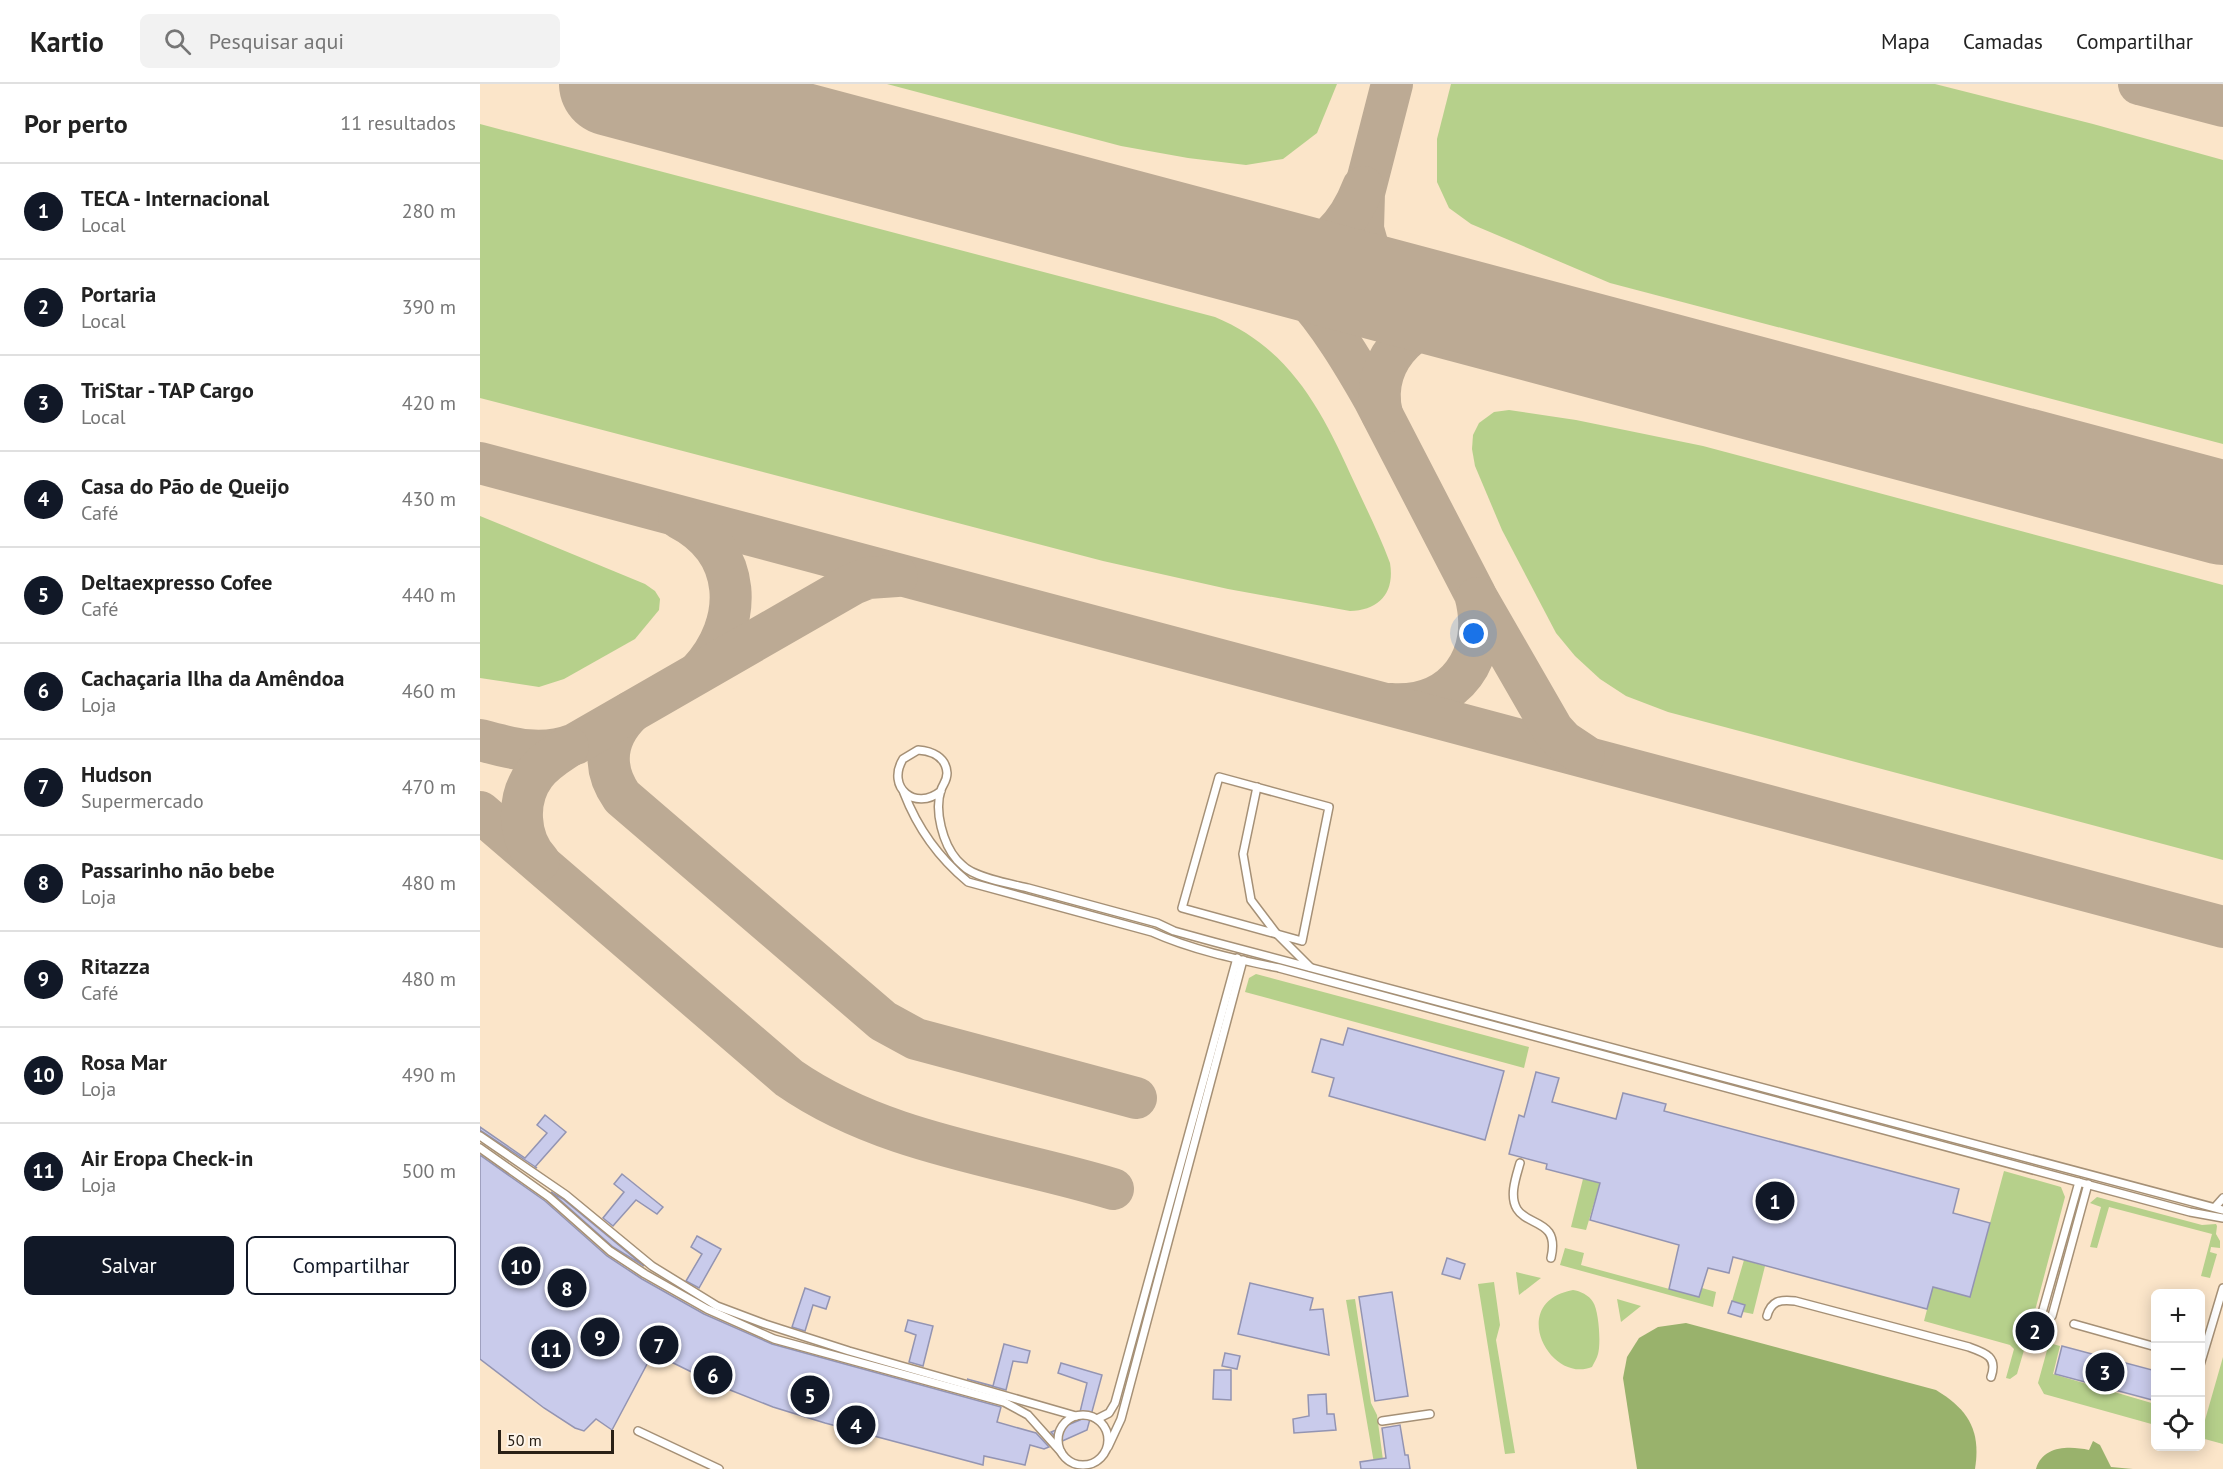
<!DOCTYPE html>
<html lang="pt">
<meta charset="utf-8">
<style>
body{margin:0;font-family:"PT Sans",sans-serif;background:#f2f2f2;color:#222}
.controls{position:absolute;right:18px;bottom:18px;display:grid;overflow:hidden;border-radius:9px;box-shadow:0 3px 15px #0003}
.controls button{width:54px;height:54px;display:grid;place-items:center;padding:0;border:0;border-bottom:2px solid #e0e0e0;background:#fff;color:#222;font:30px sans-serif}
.scale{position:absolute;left:18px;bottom:15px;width:116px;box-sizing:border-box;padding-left:6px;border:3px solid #292016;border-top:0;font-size:16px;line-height:21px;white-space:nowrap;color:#292016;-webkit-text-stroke:4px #fdf4e9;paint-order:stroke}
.you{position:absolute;left:994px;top:550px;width:21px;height:21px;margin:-15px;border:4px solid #fff;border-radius:50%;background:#1a73e8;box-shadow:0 0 0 9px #1a73e833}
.badge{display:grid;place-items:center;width:39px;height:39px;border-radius:50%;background:#111827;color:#fff;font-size:20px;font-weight:700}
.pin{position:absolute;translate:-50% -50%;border:3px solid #fff;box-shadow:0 2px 6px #0006}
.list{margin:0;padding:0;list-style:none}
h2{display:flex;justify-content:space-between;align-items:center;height:78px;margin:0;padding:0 24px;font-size:26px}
h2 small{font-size:20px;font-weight:400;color:#767676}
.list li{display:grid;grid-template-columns:39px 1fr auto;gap:18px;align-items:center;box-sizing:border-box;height:96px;padding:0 24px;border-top:2px solid #e0e0e0}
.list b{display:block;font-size:22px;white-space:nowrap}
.list p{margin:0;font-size:20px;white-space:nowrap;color:#767676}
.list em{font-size:20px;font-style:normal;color:#767676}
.actions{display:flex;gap:12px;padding:18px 24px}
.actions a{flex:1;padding:14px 0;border:2px solid #111827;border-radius:9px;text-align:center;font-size:21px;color:#111827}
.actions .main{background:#111827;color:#fff}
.icon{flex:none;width:33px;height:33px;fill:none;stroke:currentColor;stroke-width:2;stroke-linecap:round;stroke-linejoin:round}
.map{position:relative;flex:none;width:1743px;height:1385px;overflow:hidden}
header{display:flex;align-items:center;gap:36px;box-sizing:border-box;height:84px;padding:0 30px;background:#fff;border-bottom:2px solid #e0e0e0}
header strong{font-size:28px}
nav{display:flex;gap:33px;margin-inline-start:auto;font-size:21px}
.search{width:420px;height:54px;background:#f2f2f2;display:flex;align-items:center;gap:15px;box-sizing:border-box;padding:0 21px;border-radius:9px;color:#767676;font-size:22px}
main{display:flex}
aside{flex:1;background:#fff}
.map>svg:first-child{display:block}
.green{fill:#b6d08b}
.forest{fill:#99b26c}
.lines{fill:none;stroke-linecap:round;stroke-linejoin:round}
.taxiway{stroke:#bcaa94;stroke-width:42}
.runway{stroke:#bcaa94;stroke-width:104}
.building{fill:#c9cbeb;stroke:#9394b2;stroke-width:1.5}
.lane-casing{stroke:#a59076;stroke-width:10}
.lane{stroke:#fff;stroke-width:7}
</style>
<header>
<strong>Kartio</strong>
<div class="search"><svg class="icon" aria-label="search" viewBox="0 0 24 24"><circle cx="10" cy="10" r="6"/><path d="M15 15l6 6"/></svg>Pesquisar aqui</div>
<nav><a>Mapa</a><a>Camadas</a><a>Compartilhar</a></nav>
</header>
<main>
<aside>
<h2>Por perto<small>11 resultados</small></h2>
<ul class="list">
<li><span class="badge">1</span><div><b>TECA - Internacional</b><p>Local</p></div><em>280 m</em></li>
<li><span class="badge">2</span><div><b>Portaria</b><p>Local</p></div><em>390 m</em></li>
<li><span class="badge">3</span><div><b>TriStar - TAP Cargo</b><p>Local</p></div><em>420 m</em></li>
<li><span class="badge">4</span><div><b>Casa do Pão de Queijo</b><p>Café</p></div><em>430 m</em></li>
<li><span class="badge">5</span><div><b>Deltaexpresso Cofee</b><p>Café</p></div><em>440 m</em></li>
<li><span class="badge">6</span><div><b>Cachaçaria Ilha da Amêndoa</b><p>Loja</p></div><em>460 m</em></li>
<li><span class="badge">7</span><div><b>Hudson</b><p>Supermercado</p></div><em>470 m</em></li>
<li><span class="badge">8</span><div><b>Passarinho não bebe</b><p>Loja</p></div><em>480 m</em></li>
<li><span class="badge">9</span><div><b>Ritazza</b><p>Café</p></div><em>480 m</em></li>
<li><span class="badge">10</span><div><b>Rosa Mar</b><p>Loja</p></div><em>490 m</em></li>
<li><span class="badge">11</span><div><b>Air Eropa Check-in</b><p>Loja</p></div><em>500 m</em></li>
</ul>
<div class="actions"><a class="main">Salvar</a><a>Compartilhar</a></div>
</aside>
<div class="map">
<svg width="1743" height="1385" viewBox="0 0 1743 1385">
<rect width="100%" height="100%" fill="#fbe5c9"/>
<g class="green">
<polygon points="407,0 857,0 837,49 803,75 766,81 708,74 641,62"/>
<polygon points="971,0 1455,0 1613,40 1743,76 1743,360 1130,199 991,140 969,124 957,98 957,55"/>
<path d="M0,40L735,233C812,265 843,329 875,400C887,426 900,452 910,479C915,509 899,526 870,527L748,505L623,477L0,314Z"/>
<polygon points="1029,326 1096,336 1223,362 1743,501 1743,776 1188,628 1146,612 1120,595 1095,572 1076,549 1022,446 995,382 992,365 993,351 999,339 1014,328"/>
<polygon points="0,432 165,500 175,507 180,515 179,526 155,555 84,595 59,603 0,594"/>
<polygon points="776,890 1049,963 1044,984 765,908 769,894"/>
<polygon points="1524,1087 1581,1103 1585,1113 1552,1238 1541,1236 1537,1253 1547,1256 1537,1290 1530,1295 1526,1294 1534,1265 1530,1261 1444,1237 1453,1203 1490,1213"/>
<polygon points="1103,1095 1120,1099 1106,1146 1091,1143"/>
<polygon points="1617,1113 1722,1141 1736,1140 1737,1142 1736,1150 1740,1157 1740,1164 1731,1163 1730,1168 1737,1170 1730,1194 1721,1192 1732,1150 1629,1123 1617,1164 1610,1163 1621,1123 1610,1119"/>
<polygon points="1085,1164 1104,1169 1101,1181 1219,1213 1222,1204 1236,1208 1233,1223 1080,1181"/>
<polygon points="1264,1176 1285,1182 1273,1230 1263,1228 1265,1221 1252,1217"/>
<polygon points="1036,1188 1061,1194 1039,1211"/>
<polygon points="1014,1198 1020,1241 1016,1256 1035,1369 1025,1370 998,1200"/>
<path d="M1093,1206C1100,1207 1109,1211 1113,1218C1119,1227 1121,1260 1118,1270C1117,1274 1114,1279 1112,1283C1069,1300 1027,1218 1093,1206Z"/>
<polygon points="875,1215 891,1319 897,1331 903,1376 895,1385 866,1216"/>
<polygon points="1137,1215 1161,1222 1141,1238"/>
<polygon points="1569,1259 1580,1262 1573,1290 1675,1320 1675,1341 1564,1310 1558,1299"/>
<polygon points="1743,1273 1743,1360 1721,1354 1720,1337 1725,1336"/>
</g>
<g class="forest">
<path d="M1206,1239L1456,1306C1489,1326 1501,1347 1495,1385H1157L1143,1294L1147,1273L1159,1254L1178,1243Z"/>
<path d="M1613,1357L1620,1361L1631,1383L1653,1385H1556C1563,1361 1590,1362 1609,1366Z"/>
</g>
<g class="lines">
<g class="taxiway">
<polyline points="912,0 884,109 883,145 890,170 900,185 912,197 935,213 1010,234"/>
<polyline points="1659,0 1743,22"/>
<path d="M771,171C788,181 806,192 820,207C848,236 874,280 894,315L995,510C1012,571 976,624 911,620"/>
<path d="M771,171C780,172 790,174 799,174C842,173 869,140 883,103"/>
<path d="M902,330C888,273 941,227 995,232"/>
<polyline points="0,379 1743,843"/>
<path d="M199,434C263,467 265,538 219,588"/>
<polyline points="997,514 1073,646 1083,657 1104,671"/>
<path d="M151,628C125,653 121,683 142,713L403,937L436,955L656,1014"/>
<path d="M0,656C33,665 62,673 95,660L373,500L388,494L417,492"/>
<path d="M0,728L309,994C404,1060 524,1072 633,1105"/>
<path d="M59,777C38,754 36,715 55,690C64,678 76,671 88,663"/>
</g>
<polyline class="runway" points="131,0 1743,429"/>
</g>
<g class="building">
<polygon points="868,944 1024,987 1005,1056 849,1012 854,994 832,988 841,955 863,961"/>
<polygon points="1056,988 1079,994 1072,1018 1136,1035 1143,1009 1186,1020 1184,1027 1479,1105 1473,1129 1510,1139 1490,1213 1453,1203 1447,1225 1253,1173 1249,1189 1228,1184 1219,1213 1189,1205 1199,1161 1110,1136 1120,1099 1066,1085 1067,1080 1029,1070 1039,1031 1044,1033"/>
<polygon points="65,1031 86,1048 55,1083 57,1084 0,1046 0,1043 45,1074 67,1049 57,1041"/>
<polygon points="0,1071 65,1117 127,1172 162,1195 224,1230 292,1260 521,1323 517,1338 556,1349 569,1363 564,1365 550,1361 545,1381 504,1372 503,1381 345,1339 293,1323 240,1302 173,1269 132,1346 116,1335 104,1347 95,1344 64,1324 0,1275"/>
<polygon points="142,1090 183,1123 177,1130 156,1116 133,1142 123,1134 144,1108 134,1100"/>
<polygon points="71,1108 83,1115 164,1182 133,1163"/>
<polygon points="217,1152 241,1165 219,1204 206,1197 222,1170 211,1163"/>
<polygon points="967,1174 985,1180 980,1195 962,1190"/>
<polygon points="770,1199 833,1214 830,1226 843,1225 849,1271 758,1250"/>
<polygon points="325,1204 350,1213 346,1225 333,1221 325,1247 312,1243"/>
<polygon points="912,1208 928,1312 895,1317 879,1213"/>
<polygon points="1252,1217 1265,1221 1261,1233 1248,1229"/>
<polygon points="428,1236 453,1242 443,1282 429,1278 436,1251 425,1247"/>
<polygon points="1541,1236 1572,1244 1566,1261 1537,1254"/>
<polygon points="524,1260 550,1267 547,1279 533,1277 526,1306 487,1295 513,1302"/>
<polygon points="1582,1262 1676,1287 1676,1317 1575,1290"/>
<polygon points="745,1269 760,1272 757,1285 742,1282"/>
<polygon points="581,1279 622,1291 607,1346 580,1358 571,1348 600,1336 600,1328 607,1299 578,1289"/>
<polygon points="734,1286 751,1286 751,1316 733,1315"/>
<polygon points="846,1310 847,1330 854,1330 856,1346 814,1349 813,1335 829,1332 828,1311"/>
<polygon points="920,1341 925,1371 928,1371 930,1385 881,1385 880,1378 906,1374 902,1344"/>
</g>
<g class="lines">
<g class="lane-casing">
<g id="lane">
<polygon points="739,693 849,723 822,857 702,824"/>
<polyline points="777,703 763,770 771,816 796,849 830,883"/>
<path d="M461,707C435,728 406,703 423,675L438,666C452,667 466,673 467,689C467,697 463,700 461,706C454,727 463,760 477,776C480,779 484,783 487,785C502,795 531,800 548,804C591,816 634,827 677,839L694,847L734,858L1743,1126"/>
<path d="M424,709C437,743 459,774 488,798L672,848C712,866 756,875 799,884L1710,1128L1743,1134"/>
<polyline points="0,1052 86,1111 172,1182 237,1222 285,1240 369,1267 596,1332"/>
<polyline points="0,1064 69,1113 130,1167 165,1190 227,1225 294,1255 524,1318 548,1331 581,1368"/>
<path d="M1040,1079C1036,1093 1029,1112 1037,1125C1048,1143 1080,1135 1071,1174"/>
<polyline points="1735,1123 1743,1114"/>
<polyline points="1562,1229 1599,1098"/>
<path d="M1287,1232C1291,1217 1300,1215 1315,1217L1489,1263C1506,1269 1518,1273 1511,1293"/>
<polyline points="1572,1232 1608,1100"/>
<polyline points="1594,1240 1676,1263"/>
<polyline points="1720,1281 1743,1204"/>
<circle cx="603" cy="1356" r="25"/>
<polyline points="617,1335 629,1329 635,1319 757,874"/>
<polyline points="902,1337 950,1330"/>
<polyline points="158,1347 239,1385"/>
<polyline points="628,1363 641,1335 763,876"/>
</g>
</g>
<use href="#lane" class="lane"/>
</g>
</svg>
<div class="controls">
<button>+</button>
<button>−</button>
<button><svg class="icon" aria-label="locate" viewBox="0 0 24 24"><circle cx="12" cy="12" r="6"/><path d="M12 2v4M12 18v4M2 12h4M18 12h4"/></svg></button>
</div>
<div class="scale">50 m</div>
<div class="you"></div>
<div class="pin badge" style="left:1295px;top:1117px">1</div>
<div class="pin badge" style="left:1555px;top:1247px">2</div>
<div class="pin badge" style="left:1625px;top:1288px">3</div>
<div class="pin badge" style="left:376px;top:1341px">4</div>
<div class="pin badge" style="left:330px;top:1311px">5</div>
<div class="pin badge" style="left:233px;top:1291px">6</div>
<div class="pin badge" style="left:179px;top:1261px">7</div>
<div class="pin badge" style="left:87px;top:1204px">8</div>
<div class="pin badge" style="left:120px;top:1253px">9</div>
<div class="pin badge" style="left:41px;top:1182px">10</div>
<div class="pin badge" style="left:71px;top:1265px">11</div>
</div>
</main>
